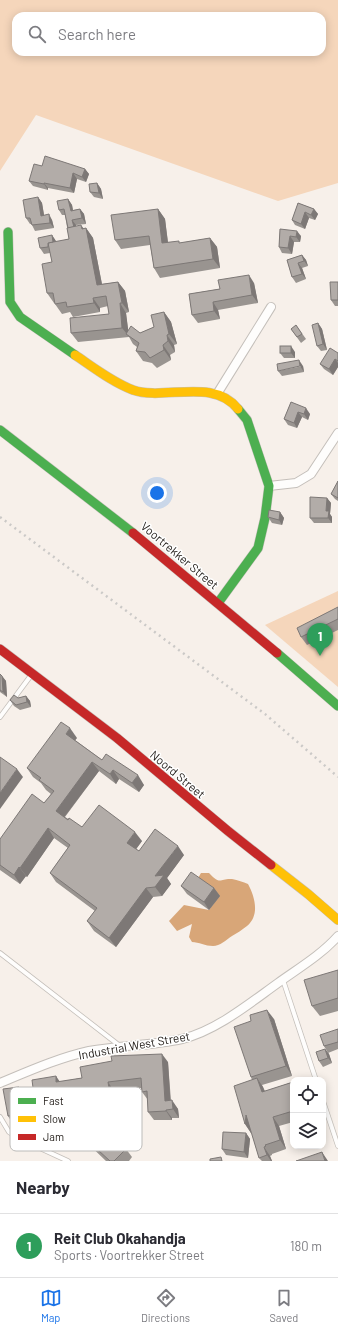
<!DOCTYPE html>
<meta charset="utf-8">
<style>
body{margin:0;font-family:Barlow,sans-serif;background:#f7f7f7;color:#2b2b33}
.controls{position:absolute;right:12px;bottom:12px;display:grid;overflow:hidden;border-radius:8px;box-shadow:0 2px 10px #0003}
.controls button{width:36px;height:36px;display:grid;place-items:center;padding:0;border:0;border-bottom:1px solid #e1e1e2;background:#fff;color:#2b2b33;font:20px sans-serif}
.you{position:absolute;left:157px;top:493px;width:14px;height:14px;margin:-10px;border:3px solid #fff;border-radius:50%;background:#1a73e8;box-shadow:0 0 0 6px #1a73e833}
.badge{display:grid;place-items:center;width:26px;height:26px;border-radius:50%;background:#1a73e8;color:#fff;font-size:13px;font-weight:700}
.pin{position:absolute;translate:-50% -33px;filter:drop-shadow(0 1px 2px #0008)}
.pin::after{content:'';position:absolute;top:21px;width:14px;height:12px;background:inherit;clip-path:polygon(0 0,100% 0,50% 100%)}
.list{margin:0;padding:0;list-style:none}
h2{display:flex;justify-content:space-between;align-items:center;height:52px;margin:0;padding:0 16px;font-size:17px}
h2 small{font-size:13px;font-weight:400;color:#7c7c81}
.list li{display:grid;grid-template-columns:26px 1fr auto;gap:12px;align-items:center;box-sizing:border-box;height:64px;padding:0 16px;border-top:1px solid #e1e1e2}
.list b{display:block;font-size:15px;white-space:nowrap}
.list p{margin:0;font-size:13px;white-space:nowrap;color:#7c7c81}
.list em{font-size:13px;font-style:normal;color:#7c7c81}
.icon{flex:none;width:22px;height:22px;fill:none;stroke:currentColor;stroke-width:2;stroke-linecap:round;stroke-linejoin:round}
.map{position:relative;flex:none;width:338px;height:1161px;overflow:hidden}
.search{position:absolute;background:#fff;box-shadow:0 2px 10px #0003;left:12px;right:12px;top:12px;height:44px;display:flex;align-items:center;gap:10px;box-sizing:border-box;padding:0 14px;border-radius:12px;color:#7c7c81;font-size:15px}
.sheet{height:116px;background:#fff}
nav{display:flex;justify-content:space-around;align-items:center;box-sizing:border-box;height:56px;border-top:1px solid #e1e1e2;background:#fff;font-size:11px;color:#7c7c81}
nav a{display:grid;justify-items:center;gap:2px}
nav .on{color:#1a73e8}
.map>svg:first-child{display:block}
.green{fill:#f5d6bb;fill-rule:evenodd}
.water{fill:#d8a678}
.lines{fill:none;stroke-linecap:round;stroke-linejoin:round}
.lane-casing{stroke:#c4bfba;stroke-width:5.5}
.street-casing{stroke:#c4bfba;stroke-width:10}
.fast-casing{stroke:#c4bfba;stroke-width:10}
.slow-casing{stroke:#c4bfba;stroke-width:10}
.jam-casing{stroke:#c4bfba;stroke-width:10}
.lane{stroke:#fefdfc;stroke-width:4}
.street{stroke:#fefdfc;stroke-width:8}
.fast{stroke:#4caf50;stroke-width:9}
.slow{stroke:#ffc107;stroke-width:9}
.jam{stroke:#c62828;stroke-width:9}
.rail{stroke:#cbc9c7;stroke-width:2.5;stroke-dasharray:2 4;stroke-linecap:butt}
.wall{fill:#999490}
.shaded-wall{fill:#7d7876}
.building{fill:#b2aca8;stroke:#7d7876}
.labels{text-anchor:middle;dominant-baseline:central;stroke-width:3;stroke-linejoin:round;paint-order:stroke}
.street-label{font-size:12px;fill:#201b17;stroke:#fff}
.key{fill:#fff;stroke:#bcbbb9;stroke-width:1}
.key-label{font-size:11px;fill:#201b17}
</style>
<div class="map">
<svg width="338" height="1161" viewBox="0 0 338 1161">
<rect width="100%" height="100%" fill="#f7f0ea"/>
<g class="green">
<path d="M0,0H338V183L278,201L36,115L0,171ZM16,16H322V52H16Z"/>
<polygon points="338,591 338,687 265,625"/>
</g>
<path class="water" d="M201,873H209C221,886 220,878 232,879C238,880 243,882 248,884C255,897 260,915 247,926C242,930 237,933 232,936C226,940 220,946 213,946C205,946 199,942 192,942L189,937L192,924L177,931L169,921L184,905L209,910L219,896L197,880Z"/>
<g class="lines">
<g class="lane-casing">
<g id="lane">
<polyline points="0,717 32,674"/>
<polyline points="0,953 120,1046"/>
<polyline points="283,980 316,1080"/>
<polyline points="323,1101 338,1146"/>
<polyline points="0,1117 9,1132 18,1138 68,1161"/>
</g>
</g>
<g class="street-casing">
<g id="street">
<polyline points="217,394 271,307"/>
<polyline points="269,486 296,483 311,474 338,433"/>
<path d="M0,1083C29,1071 58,1058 89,1051C119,1045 151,1046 182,1039C216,1031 250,1003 278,983C299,968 321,955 338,936"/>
</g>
</g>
<g class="fast-casing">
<g id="fast">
<polyline points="8,232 10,302 20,317 75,355"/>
<polyline points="0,430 133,533"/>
<polyline points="218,603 258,548 265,518 269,486 247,420 238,409"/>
<polyline points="277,653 338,706"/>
</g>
</g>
<g class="slow-casing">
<g id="slow">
<path d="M75,355C93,367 112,382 133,390C164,401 213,377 238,409"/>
<polyline points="271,865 308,894 338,920"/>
</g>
</g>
<g class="jam-casing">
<g id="jam">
<polyline points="133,533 277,653"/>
<polyline points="0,649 117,738 228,831 271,865"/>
</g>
</g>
<use href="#lane" class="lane"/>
<use href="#street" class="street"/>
<use href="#fast" class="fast"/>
<use href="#slow" class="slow"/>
<use href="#jam" class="jam"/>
<polyline class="rail" points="0,517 265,714 338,777"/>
</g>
<g class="wall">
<polygon points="42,166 85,169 89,174 86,182 77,179 74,193 48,188 48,190 33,186 29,181"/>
<polygon points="97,183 101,189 103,199 94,197 90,192"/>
<polygon points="38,197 42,203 44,215 52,220 54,228 35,231 32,225 31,224 30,224 26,218"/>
<polygon points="68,199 72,205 73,210 80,209 84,214 86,224 76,225 76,226 84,229 86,228 93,238 102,284 118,282 125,291 129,312 126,313 128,330 140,333 154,327 164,312 171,322 177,344 174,345 175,352 170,355 171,360 157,368 152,363 143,361 136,351 137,347 133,344 129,337 78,342 71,333 109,314 108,306 100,308 100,312 73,317 70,312 62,314 55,304 55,303 54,303 47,293 52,262 50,253 44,254 40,248 52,235 56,242 69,239 65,215 62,215 59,210"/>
<polygon points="298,203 314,209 318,214 315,220 309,218 305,229 295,225 292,220"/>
<polygon points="158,209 165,219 168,242 180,243 210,238 217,247 220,268 160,278 154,268 150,245 121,249 115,240"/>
<polygon points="280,229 301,236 300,242 294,242 292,254 282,253 279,247"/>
<polygon points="302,255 306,260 308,266 302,268 306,279 296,283 292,277 287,260"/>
<polygon points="338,282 338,306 335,306 331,300"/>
<polygon points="254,283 258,303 218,310 220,319 198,323 192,315 189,294"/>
<polygon points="318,323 322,329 327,350 321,351 317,346"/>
<polygon points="296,325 306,339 301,343 291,329"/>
<polygon points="295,352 295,358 284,358 280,353"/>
<polygon points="338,353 338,367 333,375 324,369 320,364"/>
<polygon points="303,366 304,372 282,376 278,371"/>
<polygon points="291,402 310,414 308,420 302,417 297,428 288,425 284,419"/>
<polygon points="338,481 338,501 335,499 331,494"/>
<polygon points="327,498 331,503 330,514 332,517 332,523 314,523 310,518"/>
<polygon points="280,512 284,518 282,525 272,523 268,517"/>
<polygon points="338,607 338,630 307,645 301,637"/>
<polygon points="0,674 2,676 6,681 7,697 0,692"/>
<polygon points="26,696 30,701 31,707 20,710 14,706 10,700"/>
<polygon points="77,738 75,740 102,760 144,785 139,792 119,779 116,784 99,771 65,817 82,827 142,841 136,849 139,851 184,855 167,878 171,884 162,896 153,897 116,947 94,931 87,921 95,911 56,882 50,873 68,848 54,838 27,877 26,876 20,884 0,870 0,839 44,803 51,794 46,790 41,783 33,777 27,768"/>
<polygon points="181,886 214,888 220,896 209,910 187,894"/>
<polygon points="338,970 338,1011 320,1016 312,1006"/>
<polygon points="274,1019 292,1076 262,1085 265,1091 293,1082 293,1122 279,1126 286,1149 272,1154 272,1155 270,1156 272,1161 262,1161 259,1158 251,1131 251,1133 245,1124 252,1080 251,1077"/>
<polygon points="338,1029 338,1049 328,1053 324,1046"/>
<polygon points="325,1049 329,1054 332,1063 323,1067 319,1061"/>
<polygon points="168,1062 171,1101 178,1109 179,1118 172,1118 172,1120 154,1120 148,1112 148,1100 142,1092 141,1088 114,1091 118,1115 105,1117 113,1125 119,1134 115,1138 126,1149 132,1157 129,1161 106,1161 79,1135 73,1127 74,1125 70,1119 71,1118 55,1120 57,1133 45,1134 38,1126 56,1076 59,1082"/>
<polygon points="19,1087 25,1095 29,1121 13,1124 8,1116"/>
<polygon points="246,1133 250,1139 248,1158 226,1155 222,1149"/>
</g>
<g class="shaded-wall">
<polygon points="85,169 89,174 86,182 82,177"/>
<polygon points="73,173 77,179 74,193 70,188"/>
<polygon points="44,183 48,188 48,190 44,184"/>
<polygon points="97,183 101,189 103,199 99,193"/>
<polygon points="38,197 42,203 45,221 41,216"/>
<polygon points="68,199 72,205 74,217 71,211"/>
<polygon points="80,209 84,214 86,224 82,218"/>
<polygon points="158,209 165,219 169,252 162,243"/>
<polygon points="314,209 318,214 315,220 311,215"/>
<polygon points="305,212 309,218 305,229 301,224"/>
<polygon points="49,214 52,220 54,228 50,223"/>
<polygon points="72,220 76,225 78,234 74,228"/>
<polygon points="81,225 87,233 86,228 93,238 104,295 97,285"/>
<polygon points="297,231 301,236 300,242 296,237"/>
<polygon points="52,235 56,241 58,251 54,246"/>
<polygon points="290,236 294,242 292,254 288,248"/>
<polygon points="210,238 217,247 220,268 213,259"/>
<polygon points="302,255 306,260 308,266 304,261"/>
<polygon points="298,263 302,268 306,279 302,274"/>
<polygon points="249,275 254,283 258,303 252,295"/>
<polygon points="118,282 125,291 129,312 122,303"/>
<polygon points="93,298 100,308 100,312 94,303"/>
<polygon points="213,302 218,310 220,319 214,311"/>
<polygon points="120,303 126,313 129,336 127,334 122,328"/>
<polygon points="164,312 171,322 177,344 169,334"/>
<polygon points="318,323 322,329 327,350 323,344"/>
<polygon points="167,335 174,345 175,352 168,341"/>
<polygon points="163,345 170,355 171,360 164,350"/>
<polygon points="291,346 295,352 295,358 291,353"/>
<polygon points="335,359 338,363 338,367 333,375 329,369"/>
<polygon points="299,360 303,366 304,372 300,366"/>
<polygon points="306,408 310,414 308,420 304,414"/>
<polygon points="298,412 302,417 297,428 294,423"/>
<polygon points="327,498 331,503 330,514 332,517 332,523 328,518 326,511"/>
<polygon points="280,512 284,518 282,525 279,520"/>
<polygon points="2,676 6,681 7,697 3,692"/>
<polygon points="26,696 30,701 31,707 27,702"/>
<polygon points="70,728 77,738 73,743 66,734"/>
<polygon points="92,762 99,771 62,820 56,811"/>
<polygon points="17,769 23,777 0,809 0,793"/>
<polygon points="113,770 119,779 116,784 110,774"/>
<polygon points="138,775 144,785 139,792 132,783"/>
<polygon points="48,828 54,838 27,877 20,868"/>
<polygon points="135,832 142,841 134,852 127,843"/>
<polygon points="178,846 184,855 167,878 171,884 162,896 155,887 155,876"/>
<polygon points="19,867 26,876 20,884 14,875"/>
<polygon points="146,888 153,897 116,947 109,938"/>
<polygon points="214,888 220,896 209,910 204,902"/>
<polygon points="267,1010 274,1019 292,1076 286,1066"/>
<polygon points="325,1049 329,1054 332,1063 328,1058"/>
<polygon points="162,1054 168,1062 171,1110 165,1101"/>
<polygon points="56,1076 62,1085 56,1082"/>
<polygon points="257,1078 263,1087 268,1101 262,1092"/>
<polygon points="108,1082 114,1091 118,1115 112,1106"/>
<polygon points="19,1087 25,1095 29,1121 24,1113"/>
<polygon points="172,1100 178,1109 179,1118 173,1109"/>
<polygon points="166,1110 172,1118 172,1120 166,1111"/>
<polygon points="49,1111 55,1120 57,1133 51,1124"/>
<polygon points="246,1115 252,1124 251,1133 245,1124"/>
<polygon points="273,1117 279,1126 286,1149 280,1140"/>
<polygon points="246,1133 250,1139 248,1158 244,1152"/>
<polygon points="264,1147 270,1156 272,1161 271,1161 267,1155"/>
<polygon points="322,1152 328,1161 325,1161"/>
</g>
<g class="building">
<polygon points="45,156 85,169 82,177 73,173 70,188 44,183 44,184 29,181 34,164 42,166"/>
<polygon points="97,183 99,193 90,192 89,184"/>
<polygon points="38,197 41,216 49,214 50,223 32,225 30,218 26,218 23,200"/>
<polygon points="68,199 71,211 80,209 82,218 72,220 74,227 68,228 64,209 59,210 57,201"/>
<polygon points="298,203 314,209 311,215 305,212 301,224 292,220"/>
<polygon points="158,209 162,243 179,241 179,243 210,238 213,259 154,268 149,236 115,240 111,215"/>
<polygon points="81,225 82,229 86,228 97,285 118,282 122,303 120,303 122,328 71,333 70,318 109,314 106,296 93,298 94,303 67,307 66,302 55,304 53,293 47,293 42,264 52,262 48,243 69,239 67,228"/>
<polygon points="280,229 297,231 296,237 290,236 288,248 279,247"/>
<polygon points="52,235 53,242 48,243 48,247 40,248 38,238"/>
<polygon points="302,255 304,261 298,263 302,274 292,277 287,260"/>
<polygon points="249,275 252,295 213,302 214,311 192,315 189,294 220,289 218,280"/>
<polygon points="330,282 338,282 338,300 331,300"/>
<polygon points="164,312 169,334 167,335 168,341 163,345 164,350 150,358 145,352 136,351 139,343 126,334 131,326 140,333 154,327 151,315"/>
<polygon points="318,323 323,344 317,346 312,325"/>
<polygon points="296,325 302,334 297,337 291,329"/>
<rect x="280" y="346" width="11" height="7"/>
<polygon points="330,348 338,353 338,361 335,359 329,369 320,364"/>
<polygon points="299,360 300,366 278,371 277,364"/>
<polygon points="291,402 306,408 304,414 298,412 294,423 284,419"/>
<polygon points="338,481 338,498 331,494"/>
<polygon points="310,497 327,498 326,511 329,511 328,518 310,518"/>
<polygon points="269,510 280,512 279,520 268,517"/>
<polygon points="338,607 338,619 301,637 297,628"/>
<polygon points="0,674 2,676 3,692 0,690"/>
<polygon points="14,695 18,698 26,696 27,702 16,705 10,700"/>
<polygon points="61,722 70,728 66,734 102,760 106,754 138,775 132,783 113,770 110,774 92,762 56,811 68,820 69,818 82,827 99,805 135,832 127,843 139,851 155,829 178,846 155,876 164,875 155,887 146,888 109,938 87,921 97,908 50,873 70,845 48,828 20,868 19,867 14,875 0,865 0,839 32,794 44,803 54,791 39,780 41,778 27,768"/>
<polygon points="0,757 17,769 0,793"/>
<polygon points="191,872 214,888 204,902 181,886"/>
<polygon points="338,970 338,998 312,1006 304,980"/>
<polygon points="267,1010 286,1066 251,1077 234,1027 251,1021 250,1015"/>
<polygon points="338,1029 338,1042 324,1046 320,1035"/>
<polygon points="325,1049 328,1058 319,1061 316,1052"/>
<polygon points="162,1054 165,1101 172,1100 173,1109 166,1110 166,1111 148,1112 147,1091 142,1092 141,1078 108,1082 112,1106 97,1109 113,1125 107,1130 126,1149 114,1161 110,1161 73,1127 75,1124 70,1119 82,1106 49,1111 51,1124 38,1126 32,1080 56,1076 56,1082 82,1078 80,1067 112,1061 111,1056"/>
<polygon points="257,1078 262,1092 293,1082 293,1111 273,1117 280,1140 265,1145 266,1146 264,1147 267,1155 259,1158 246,1115 245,1124 234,1086"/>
<polygon points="19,1087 24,1113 8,1116 3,1089"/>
<polygon points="223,1132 246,1133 244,1152 222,1149"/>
<polygon points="322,1152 325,1161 296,1161"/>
<polygon points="221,1157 222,1161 210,1161 210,1159"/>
</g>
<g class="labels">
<g class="street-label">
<text transform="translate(180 555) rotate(40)">Voortrekker Street</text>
<text transform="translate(178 774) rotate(40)">Noord Street</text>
<text transform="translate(134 1045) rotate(-10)">Industrial West Street</text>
</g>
</g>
<rect x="10" y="1087" width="132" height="64" rx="6" class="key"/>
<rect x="18" y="1098" width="18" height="6" fill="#4caf50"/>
<rect x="18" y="1116" width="18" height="6" fill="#ffc107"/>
<rect x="18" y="1134" width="18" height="6" fill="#c62828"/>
<g class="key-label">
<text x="43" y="1105">Fast</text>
<text x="43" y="1123">Slow</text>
<text x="43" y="1141">Jam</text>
</g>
</svg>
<div class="controls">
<button><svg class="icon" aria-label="locate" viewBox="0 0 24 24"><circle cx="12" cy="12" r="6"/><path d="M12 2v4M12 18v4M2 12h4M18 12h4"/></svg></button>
<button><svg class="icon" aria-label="layers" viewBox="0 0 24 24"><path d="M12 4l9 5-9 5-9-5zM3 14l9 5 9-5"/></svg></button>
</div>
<div class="you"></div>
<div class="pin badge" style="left:320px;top:656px;background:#2e9e5b">1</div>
<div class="search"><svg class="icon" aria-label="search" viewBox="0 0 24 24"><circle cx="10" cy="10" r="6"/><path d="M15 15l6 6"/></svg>Search here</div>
</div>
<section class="sheet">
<h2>Nearby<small></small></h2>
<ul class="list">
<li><span class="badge" style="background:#2e9e5b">1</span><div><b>Reit Club Okahandja</b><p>Sports · Voortrekker Street</p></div><em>180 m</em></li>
</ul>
</section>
<nav>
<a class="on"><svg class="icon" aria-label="map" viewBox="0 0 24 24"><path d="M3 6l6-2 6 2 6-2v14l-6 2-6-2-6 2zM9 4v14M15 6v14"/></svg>Map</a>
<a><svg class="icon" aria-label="directions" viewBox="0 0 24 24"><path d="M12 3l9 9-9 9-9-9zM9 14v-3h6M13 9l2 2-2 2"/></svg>Directions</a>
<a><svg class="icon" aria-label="saved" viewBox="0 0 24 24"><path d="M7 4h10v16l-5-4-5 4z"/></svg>Saved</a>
</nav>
